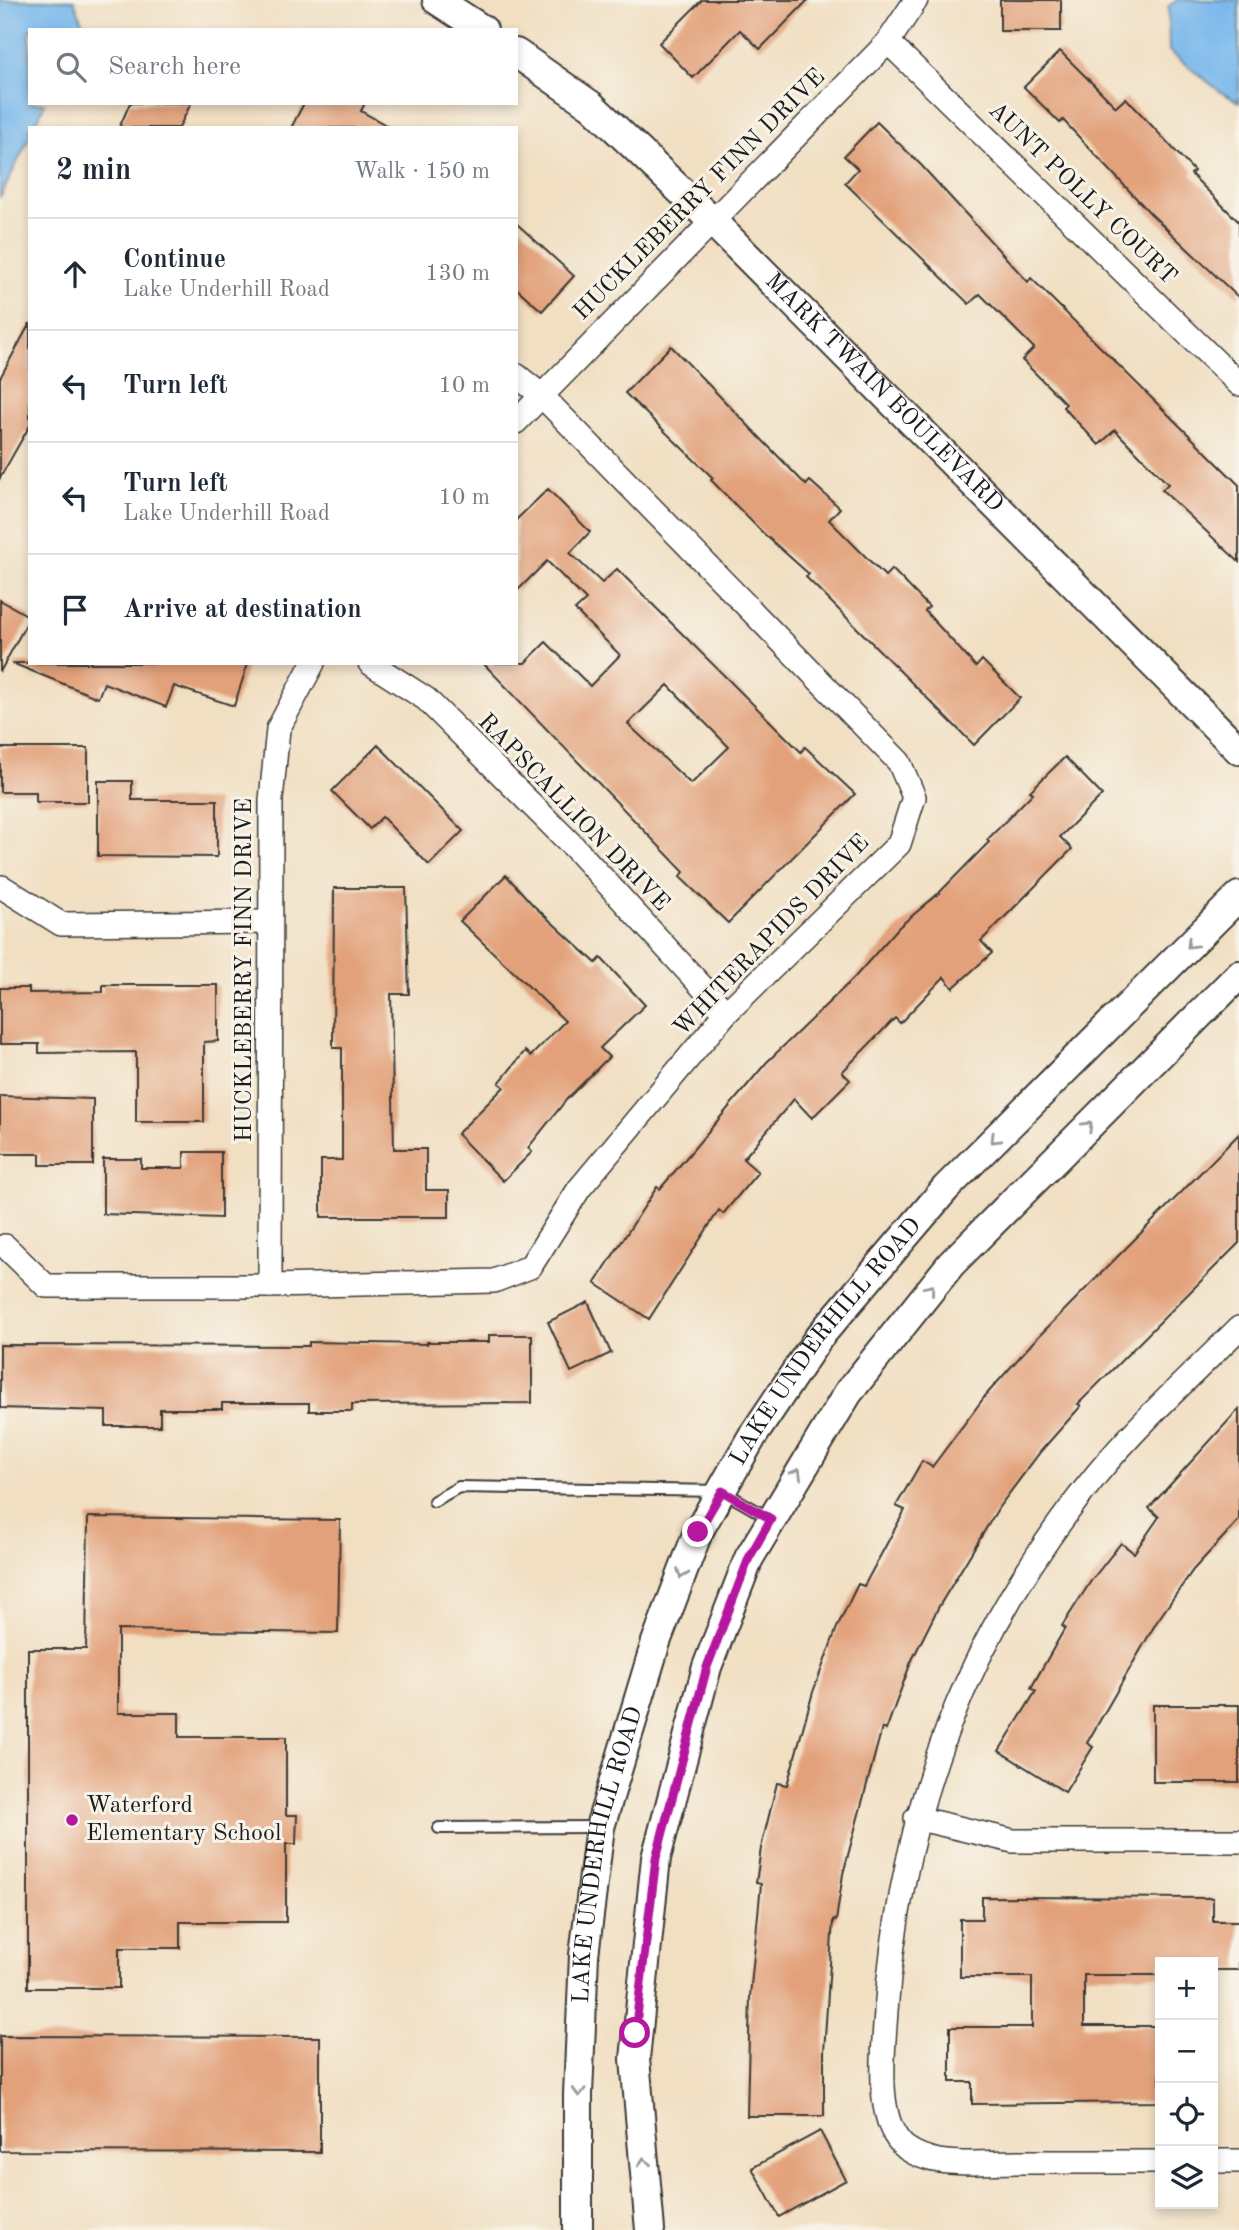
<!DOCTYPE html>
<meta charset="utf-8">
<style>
body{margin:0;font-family:"Old Standard TT",serif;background:#f2f2f3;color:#1f2937}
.controls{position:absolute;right:21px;bottom:21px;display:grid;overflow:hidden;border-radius:0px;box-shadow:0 4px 10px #0003}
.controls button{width:63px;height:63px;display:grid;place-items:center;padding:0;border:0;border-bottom:2px solid #e0e1e3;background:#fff;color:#1f2937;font:35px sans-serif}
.stop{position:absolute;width:21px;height:21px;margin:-16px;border:5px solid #b5179e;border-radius:50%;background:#fff}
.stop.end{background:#b5179e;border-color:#fff;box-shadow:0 2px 7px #0008}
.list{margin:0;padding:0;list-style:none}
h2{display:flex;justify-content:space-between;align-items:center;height:91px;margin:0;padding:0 28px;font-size:30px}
h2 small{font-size:23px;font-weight:400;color:#747a83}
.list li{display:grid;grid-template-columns:46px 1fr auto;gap:21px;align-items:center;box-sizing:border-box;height:112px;padding:0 28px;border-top:2px solid #e0e1e3}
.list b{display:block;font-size:26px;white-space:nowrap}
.list p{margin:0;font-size:23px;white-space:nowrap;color:#747a83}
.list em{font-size:23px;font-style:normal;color:#747a83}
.icon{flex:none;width:38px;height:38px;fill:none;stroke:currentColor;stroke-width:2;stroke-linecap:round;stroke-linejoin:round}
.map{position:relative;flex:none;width:1239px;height:2230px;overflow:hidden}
.search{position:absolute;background:#fff;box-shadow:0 4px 10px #0003;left:28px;top:28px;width:490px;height:77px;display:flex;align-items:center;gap:18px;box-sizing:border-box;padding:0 24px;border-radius:0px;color:#747a83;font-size:26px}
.panel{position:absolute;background:#fff;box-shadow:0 4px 10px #0003;left:28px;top:126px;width:490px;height:539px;border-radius:0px}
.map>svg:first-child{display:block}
.water{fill:#78b8ec;stroke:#4a6a84;stroke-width:2}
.building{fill:#e2a17a;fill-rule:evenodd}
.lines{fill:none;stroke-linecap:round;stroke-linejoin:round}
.service-casing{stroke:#3c3935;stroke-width:14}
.minor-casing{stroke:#3c3935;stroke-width:26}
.tertiary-casing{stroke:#3c3935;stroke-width:32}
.service{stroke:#fff;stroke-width:10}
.minor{stroke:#fff;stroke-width:23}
.tertiary{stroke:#fff;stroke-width:28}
.oneway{stroke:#999}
.route{stroke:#b5179e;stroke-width:9}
.poi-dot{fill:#b5179e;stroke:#f7f3e8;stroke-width:2.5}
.labels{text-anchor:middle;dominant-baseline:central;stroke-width:6;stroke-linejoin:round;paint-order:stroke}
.street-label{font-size:24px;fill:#1c1c1c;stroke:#f7f3e8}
.poi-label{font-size:24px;fill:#1c1c1c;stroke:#f7f3e8;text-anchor:start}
</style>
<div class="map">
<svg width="1239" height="2230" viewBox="0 0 1239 2230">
<rect width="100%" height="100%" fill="#f7f3e8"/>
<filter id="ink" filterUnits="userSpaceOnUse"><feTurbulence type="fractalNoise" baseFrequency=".0143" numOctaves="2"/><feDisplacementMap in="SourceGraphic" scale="14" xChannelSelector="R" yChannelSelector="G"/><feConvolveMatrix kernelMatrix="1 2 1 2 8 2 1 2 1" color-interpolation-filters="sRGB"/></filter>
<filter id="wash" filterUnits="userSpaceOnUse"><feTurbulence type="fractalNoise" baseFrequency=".00686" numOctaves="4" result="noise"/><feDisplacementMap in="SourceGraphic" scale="28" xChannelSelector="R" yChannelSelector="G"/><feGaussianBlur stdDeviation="1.57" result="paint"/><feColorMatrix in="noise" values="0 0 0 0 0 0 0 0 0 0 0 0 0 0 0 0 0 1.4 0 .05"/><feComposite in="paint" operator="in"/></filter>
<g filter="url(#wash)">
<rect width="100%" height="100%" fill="#f1dfc2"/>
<g class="water">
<polygon points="0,0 74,0 82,22 79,30 30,30 30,103 45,103 34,128 30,128 30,136 0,198"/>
<polygon points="1177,0 1239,0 1239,102 1222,93 1169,51 1168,7"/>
</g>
<g id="blocks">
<g class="building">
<polygon points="702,0 808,0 760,49 740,30 693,78 659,43"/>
<rect x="1000" y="0" width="61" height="31"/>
<polygon points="1060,51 1116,107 1126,98 1194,171 1191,174 1239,222 1239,298 1151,214 1063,120 1060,123 1024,87"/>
<polygon points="130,103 191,103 179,128 119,128"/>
<polygon points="304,103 365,103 361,111 391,128 291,128"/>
<polygon points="877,122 921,165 1028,282 1031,278 1239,485 1239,562 1162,490 1168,484 1115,430 1099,445 1063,407 1066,404 1022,360 1034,348 980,294 969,304 845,183 858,169 844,156"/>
<polygon points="516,223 574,276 542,311 516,288"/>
<polygon points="30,323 30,425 0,478 0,378"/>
<polygon points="671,346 806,485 810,481 840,508 829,520 885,576 892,569 929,607 925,611 976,667 982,660 1020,698 974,745 806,577 809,574 763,533 711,480 713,478 625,393"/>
<path d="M548,489L590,532L570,553L602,583L617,569L801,752L805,747L855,794L728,923L680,877L684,872L483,663H525L546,642L590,686L620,655L575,610L586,600L547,561L516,592V520ZM668,685L729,747L691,784L628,724Z"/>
<polygon points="0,600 30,617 0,672"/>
<polygon points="12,663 248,663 234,706 174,686 166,707 104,683 98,698"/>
<polygon points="378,745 463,831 429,865 382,817 370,829 332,791"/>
<polygon points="0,748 88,748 88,802 36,802 36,792 0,792"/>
<polygon points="1065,757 1102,795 1060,837 1072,849 981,941 992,953 953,988 944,977 900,1023 895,1018 842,1072 850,1080 812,1118 794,1099 743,1159 758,1172 723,1214 719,1210 649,1319 595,1283 657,1187 660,1189 766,1063 854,978 899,927 939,893 989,842 987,840 1033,793 1030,791"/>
<polygon points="98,781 132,781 132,800 217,800 217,857 98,856"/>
<polygon points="506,875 533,905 596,963 601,958 645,1005 600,1048 609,1057 567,1099 528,1148 532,1152 503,1181 457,1134 504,1087 499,1083 525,1051 531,1056 565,1021 460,921"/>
<polygon points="334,888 406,888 409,994 391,994 394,1149 426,1149 426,1190 449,1190 449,1217 321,1217 321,1160 342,1160 342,1048 333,1048"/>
<polygon points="103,985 218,985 218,1041 204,1042 204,1122 136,1122 136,1052 39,1053 39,1044 0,1044 0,988 29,988 29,993 103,992"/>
<polygon points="0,1096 93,1099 93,1165 40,1165 40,1154 0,1154"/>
<polygon points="1239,1134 1239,1243 1078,1404 1081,1406 1041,1451 999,1507 938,1608 911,1662 886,1730 882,1728 843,1874 836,1921 833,1920 824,2051 824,2116 747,2116 750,1996 761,1884 756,1883 761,1848 777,1783 787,1785 813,1692 838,1625 858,1584 864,1586 905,1510 896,1506 922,1461 932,1467 986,1395 1034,1341"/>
<polygon points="184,1152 221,1152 221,1218 103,1214 103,1159 141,1159 141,1168 184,1168"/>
<polygon points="588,1302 611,1353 571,1372 548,1322"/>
<polygon points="489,1335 532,1335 532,1403 352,1404 352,1411 309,1411 309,1403 222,1403 222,1409 160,1409 160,1426 106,1426 106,1411 0,1408 0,1345 309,1346 309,1342 427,1344 427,1342 489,1342"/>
<polygon points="1239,1409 1239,1520 1193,1570 1156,1623 1087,1743 1093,1747 1065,1792 999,1751 1036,1691 1031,1688 1065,1628 1062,1626 1091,1581 1121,1543 1134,1553 1159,1517 1149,1508"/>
<polygon points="88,1517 340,1520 338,1633 118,1630 118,1713 179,1713 179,1737 286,1737 286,1815 297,1815 296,1844 286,1844 286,1922 180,1922 180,1948 119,1948 119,1988 28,1988 28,1649 86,1649"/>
<rect x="1153" y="1705" width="86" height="77"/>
<polygon points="982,1897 1213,1898 1213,1921 1239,1921 1239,1970 1213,1970 1213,1962 1160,1962 1160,1975 1084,1975 1084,2026 1160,2026 1160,2102 972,2104 972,2082 950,2082 950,2027 1032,2027 1032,1977 960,1977 960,1919 982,1919"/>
<polygon points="0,2036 320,2037 320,2152 0,2151"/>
<polygon points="820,2131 846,2180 779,2217 752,2168"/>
</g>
</g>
</g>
<g filter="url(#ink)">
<use href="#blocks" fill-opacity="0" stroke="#3c3935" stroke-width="2"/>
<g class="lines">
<g class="service-casing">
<g id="service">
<polyline points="434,1501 459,1487 722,1491 771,1519"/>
<polyline points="439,1828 597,1827"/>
</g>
</g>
<g class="minor-casing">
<g id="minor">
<polyline points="888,42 1239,384"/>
<polyline points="516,422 888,42 916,0"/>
<polyline points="370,663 426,699 574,847 726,1013"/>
<polyline points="2,887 61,924 270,922"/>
<polyline points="5,1246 46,1286 270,1286 494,1281 530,1267 579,1189 726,1013 899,844 914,797 899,762 541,395 516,375"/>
<polyline points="270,1286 271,800 278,729 313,663"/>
<polyline points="916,1818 1013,1841 1239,1841"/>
<polyline points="1213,2161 1239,2161"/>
<path d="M1160,2162C1112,2162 1065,2162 1017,2162C991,2162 964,2165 939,2161C927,2159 916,2155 906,2148C873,2122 884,2048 886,2011C902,1806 967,1634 1097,1474C1140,1422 1191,1376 1239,1328"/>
</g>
</g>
<g class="tertiary-casing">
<g id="tertiary">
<polyline points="437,0 483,30"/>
<path id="s1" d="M516,53L592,106L711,220L1239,750"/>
<path id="s2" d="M578,2230V2094L584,1955L600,1827L656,1642L698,1532L752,1437L819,1337L946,1188L1239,896"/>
<polyline points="650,2230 635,2059 656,1858 707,1667 749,1558 848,1393 951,1264 1239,975"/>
</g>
</g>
<use href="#service" class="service"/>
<use href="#minor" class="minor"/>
<use href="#tertiary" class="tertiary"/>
</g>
<defs><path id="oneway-chevron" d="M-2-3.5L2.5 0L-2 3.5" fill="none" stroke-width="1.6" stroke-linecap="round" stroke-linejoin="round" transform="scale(1.75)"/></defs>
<g class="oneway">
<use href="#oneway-chevron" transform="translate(1191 944) rotate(135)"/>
<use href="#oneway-chevron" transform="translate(1088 1126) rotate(-45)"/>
<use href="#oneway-chevron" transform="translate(995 1139) rotate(135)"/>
<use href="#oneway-chevron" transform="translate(930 1289) rotate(-50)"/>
<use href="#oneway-chevron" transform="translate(797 1473) rotate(-60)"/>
<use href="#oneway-chevron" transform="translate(682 1574) rotate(111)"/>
<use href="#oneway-chevron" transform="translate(579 2092) rotate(91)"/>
<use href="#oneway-chevron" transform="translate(644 2162) rotate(-96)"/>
</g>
</g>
<g class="lines" filter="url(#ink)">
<polyline class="route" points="635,2033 656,1858 707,1667 749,1558 771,1519 722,1491 698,1532"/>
</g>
<circle class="poi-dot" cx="72" cy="1820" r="7"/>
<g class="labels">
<g class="street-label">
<text transform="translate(1082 194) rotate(44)">AUNT POLLY COURT</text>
<text transform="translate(700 195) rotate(-45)">HUCKLEBERRY FINN DRIVE</text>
<text stroke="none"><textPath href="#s1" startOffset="502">MARK TWAIN BOULEVARD</textPath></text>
<text transform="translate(573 813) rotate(46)">RAPSCALLION DRIVE</text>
<text transform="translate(772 936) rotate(-46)">WHITERAPIDS DRIVE</text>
<text transform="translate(245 970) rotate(-90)">HUCKLEBERRY FINN DRIVE</text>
<text stroke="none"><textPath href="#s2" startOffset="945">LAKE UNDERHILL ROAD</textPath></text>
<text stroke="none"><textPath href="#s2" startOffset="378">LAKE UNDERHILL ROAD</textPath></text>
</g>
<g class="poi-label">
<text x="86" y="1806">Waterford<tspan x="86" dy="28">Elementary School</tspan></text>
</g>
</g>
</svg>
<div class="controls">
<button>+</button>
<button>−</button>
<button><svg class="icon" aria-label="locate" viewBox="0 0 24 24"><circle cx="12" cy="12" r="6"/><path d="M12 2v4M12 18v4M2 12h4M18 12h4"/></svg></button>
<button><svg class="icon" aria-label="layers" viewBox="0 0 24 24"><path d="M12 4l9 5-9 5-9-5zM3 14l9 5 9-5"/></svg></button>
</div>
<div class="stop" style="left:635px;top:2033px"></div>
<div class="stop end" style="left:698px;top:1532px"></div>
<div class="search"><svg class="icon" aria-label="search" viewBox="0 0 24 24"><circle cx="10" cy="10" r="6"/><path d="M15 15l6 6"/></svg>Search here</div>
<section class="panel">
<h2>2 min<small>Walk · 150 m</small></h2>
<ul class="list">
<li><svg class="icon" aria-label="ahead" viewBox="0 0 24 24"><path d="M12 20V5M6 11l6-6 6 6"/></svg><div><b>Continue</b><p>Lake Underhill Road</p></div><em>130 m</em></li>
<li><svg class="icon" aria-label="left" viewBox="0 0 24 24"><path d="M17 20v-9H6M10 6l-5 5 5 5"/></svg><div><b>Turn left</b></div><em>10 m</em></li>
<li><svg class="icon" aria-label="left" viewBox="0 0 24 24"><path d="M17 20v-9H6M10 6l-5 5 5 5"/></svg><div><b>Turn left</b><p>Lake Underhill Road</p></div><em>10 m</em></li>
<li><svg class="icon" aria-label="arrive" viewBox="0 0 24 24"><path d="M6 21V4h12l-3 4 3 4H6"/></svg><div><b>Arrive at destination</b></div></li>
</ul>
</section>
</div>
